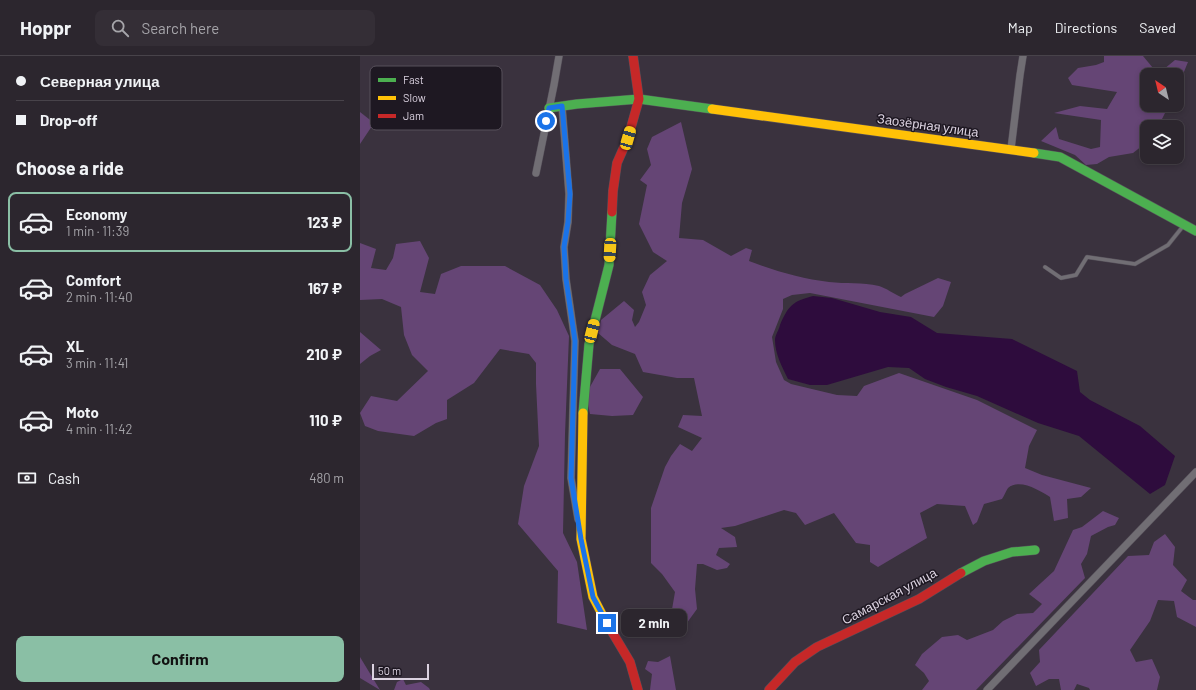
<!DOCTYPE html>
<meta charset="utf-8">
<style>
body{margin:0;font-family:Barlow,sans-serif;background:#342e36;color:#f1f3f6;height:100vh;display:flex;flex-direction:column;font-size:15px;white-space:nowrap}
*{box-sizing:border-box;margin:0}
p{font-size:13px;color:#a6a5aa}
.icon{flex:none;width:22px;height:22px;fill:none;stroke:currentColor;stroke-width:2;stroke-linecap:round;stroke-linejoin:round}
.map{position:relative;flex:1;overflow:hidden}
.side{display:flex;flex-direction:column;background:#2c262e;width:360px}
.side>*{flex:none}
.hud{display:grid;align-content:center;height:88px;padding:0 16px;background:#2c262e}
.needle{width:26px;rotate:325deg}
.fabs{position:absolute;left:780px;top:12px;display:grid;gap:8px}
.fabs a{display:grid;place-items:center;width:44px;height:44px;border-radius:8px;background:#2c262e;box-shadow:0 2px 6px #0003,0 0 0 1px #48434a;font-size:20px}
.scale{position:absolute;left:12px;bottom:10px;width:57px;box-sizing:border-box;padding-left:4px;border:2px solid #dbd2e0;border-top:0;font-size:11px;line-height:14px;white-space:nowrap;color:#dbd2e0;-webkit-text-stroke:3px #1e1822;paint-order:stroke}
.end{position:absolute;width:18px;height:18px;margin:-9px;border:5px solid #1a73e8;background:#fff;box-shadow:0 0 0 2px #fff}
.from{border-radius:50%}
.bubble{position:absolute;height:28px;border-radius:8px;background:#2c262e;box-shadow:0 2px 6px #0003,0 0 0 1px #48434a;font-size:13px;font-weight:700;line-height:28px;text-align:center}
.car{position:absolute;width:12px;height:24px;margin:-12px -6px;border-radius:5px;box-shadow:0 0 3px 1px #0007;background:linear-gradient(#f5c518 24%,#345 0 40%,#f5c518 0 76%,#345 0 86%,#f5c518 0)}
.hud b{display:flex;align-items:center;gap:14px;height:38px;font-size:15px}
.hud b+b{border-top:1px solid #48434a}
.hud i{width:10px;height:10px;background:#f1f3f6}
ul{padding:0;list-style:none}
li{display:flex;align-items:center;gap:12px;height:60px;margin:0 8px 6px;padding:0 8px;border:2px solid transparent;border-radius:8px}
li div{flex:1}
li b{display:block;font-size:15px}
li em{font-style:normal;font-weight:700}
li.current{border-color:#8abfa5}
li>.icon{width:36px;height:36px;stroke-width:1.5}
h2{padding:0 16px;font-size:18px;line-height:48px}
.pay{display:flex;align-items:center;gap:10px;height:44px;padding:0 16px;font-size:15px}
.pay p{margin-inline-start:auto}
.primary-button{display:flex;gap:8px;margin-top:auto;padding:8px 16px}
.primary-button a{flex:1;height:46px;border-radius:8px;background:#8abfa5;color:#111;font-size:16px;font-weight:700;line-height:46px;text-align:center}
header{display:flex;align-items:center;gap:24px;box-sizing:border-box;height:56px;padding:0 20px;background:#2c262e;border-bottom:1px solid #48434a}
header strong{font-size:19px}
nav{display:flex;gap:22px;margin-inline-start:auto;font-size:14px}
.search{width:280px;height:36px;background:#342e36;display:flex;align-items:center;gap:10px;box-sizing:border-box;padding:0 14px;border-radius:8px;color:#a6a5aa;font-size:15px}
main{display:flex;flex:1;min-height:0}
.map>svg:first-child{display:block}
.green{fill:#654575}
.water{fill:#2e0c3d}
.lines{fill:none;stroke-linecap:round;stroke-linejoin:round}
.lane-casing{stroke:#56505a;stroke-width:4.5}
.street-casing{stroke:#56505a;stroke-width:8}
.fast-casing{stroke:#56505a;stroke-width:10}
.slow-casing{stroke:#56505a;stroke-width:10}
.jam-casing{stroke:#56505a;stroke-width:10}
.lane{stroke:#716e74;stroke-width:3.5}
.street{stroke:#716e74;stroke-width:7}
.fast{stroke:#4caf50;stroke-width:9}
.slow{stroke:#ffc107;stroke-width:9}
.jam{stroke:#c62828;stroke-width:9}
.route{stroke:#1a73e8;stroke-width:5}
.labels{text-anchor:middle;stroke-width:3;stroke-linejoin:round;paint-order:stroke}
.street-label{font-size:13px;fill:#dbd2e0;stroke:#1e1822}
.key{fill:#1e1822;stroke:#57505b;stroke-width:1}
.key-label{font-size:11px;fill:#dbd2e0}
</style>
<header>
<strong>Hoppr</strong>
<div class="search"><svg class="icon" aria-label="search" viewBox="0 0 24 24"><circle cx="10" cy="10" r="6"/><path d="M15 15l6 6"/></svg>Search here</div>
<nav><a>Map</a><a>Directions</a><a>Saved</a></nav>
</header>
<main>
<section class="side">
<div class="hud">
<b><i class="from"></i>Северная улица</b>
<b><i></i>Drop-off</b>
</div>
<h2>Choose a ride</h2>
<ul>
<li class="current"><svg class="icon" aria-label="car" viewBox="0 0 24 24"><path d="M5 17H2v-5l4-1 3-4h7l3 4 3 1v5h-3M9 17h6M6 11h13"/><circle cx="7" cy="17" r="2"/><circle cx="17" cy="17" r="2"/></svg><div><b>Economy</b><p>1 min · 11:39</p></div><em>123 ₽</em></li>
<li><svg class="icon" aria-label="car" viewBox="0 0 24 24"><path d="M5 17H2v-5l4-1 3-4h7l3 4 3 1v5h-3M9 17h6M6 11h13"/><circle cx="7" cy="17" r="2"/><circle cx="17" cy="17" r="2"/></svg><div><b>Comfort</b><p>2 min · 11:40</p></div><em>167 ₽</em></li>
<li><svg class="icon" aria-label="car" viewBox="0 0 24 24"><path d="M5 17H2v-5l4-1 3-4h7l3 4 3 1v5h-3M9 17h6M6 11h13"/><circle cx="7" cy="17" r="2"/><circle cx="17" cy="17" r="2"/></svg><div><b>XL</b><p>3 min · 11:41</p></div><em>210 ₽</em></li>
<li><svg class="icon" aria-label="car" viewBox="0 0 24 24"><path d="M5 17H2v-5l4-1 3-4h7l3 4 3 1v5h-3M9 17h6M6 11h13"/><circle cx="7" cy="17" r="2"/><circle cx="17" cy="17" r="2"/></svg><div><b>Moto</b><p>4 min · 11:42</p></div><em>110 ₽</em></li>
</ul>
<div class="pay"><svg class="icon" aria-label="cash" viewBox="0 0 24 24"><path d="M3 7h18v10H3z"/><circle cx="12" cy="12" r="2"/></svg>Cash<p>480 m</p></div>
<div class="primary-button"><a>Confirm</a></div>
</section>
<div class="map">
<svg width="836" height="634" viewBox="0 0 836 634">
<rect width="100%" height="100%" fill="#3a323e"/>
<path class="green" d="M744 0H783L798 18 815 4 828 6 817 33V19H787V49H809L798 71H787V86L773 97 749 101 737 108 726 109 715 99 681 85 696 71 699 83 731 93 740 91 741 64 694 57 720 50 747 53 757 36 712 29 708 22 718 12 736 9 744 6Z
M0 56 14 67 0 88Z
M321 66 332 113 322 147 319 182 343 184 371 200 386 192 392 194 389 205C415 215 442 223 469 226 486 228 502 226 519 230 526 232 534 238 541 241L545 238 578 222 591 226 583 250 574 261 450 237 432 239 423 243V253L412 281 416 306 424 324 431 328 477 339 497 340 504 330 539 317 617 344 677 374 669 390 665 412 682 419 731 432 721 441 707 443 708 462 694 465 690 441C680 435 660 422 648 432 646 435 644 440 642 443L624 448 617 466 613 469 605 450 577 448 560 457 567 482 518 511 510 506V489L496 487 474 457 445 469 436 457 424 454 375 470 361 472 375 481 377 491 359 492 356 499 370 508 367 512 357 514 343 508H337L335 533 337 553 321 575 310 565 315 536 302 518 291 507V452L305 411 311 400 320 388 332 395 342 382 318 371 323 359 342 360 334 322H317L283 316 275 298 252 289 238 277 241 264 264 245 274 254 272 264 275 271 279 266 286 249 282 236 290 219 307 205 293 196 279 168 287 129 280 124 291 109 287 93 292 81Z
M60 185 69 202 60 236 75 238 81 218 101 210H145L180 229 197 254 209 280 205 378 203 477 217 506 227 574 197 567 198 515 158 468 164 430 179 390 176 328V307L169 298 140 293 114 327 87 344V363L76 367 54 380 18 375 5 370 0 357 11 340 37 345 68 315 52 299 44 279 41 251 22 243 0 244V187L16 193 11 212 26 214 33 202 36 188Z
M0 276 21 294 10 300 0 308Z
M240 313H260L283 341 273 359 252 360 230 358 226 338Z
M743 455 759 462 755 469 748 471 731 480 727 498 721 508 725 522 616 634H562L569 625 564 617 555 609 562 598 582 581 598 579 607 584 633 574 643 565 657 558 673 557 682 548 669 538 694 515 713 474 722 471Z
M805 478 815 491 813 509 827 524 821 535 833 544H836V571L817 561 814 545 798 544 790 565 770 594 776 606 792 603 800 621 797 634H730L729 632 717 628 714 634H701L699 623H689L676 630 670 617 680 606 679 594 768 500 789 499 794 486Z
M310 600 316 634H290L292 618 285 613 288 605 298 606Z
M0 601 20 634 0 622Z
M43 623 46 629 61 626 69 632 70 634H34L37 626Z"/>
<path class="water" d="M453 240 472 242 520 256 551 261 577 277 652 283 717 315 720 336 730 344 780 370 815 400 805 429 790 438 719 380 678 367 617 340 586 331 565 323 549 312 528 311 467 329H450L428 323C422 311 415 298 415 284 415 279 419 274 420 269 428 250 433 245 453 240Z"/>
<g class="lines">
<g class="lane-casing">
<path id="lane" d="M685 211 701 222 716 219 727 201 775 208 808 189 824 169"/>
</g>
<g class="street-casing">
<path id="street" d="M202 50 209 138 208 166 204 191 206 223 215 285 211 422 218 463
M651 93 660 19 663 0
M176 117 194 29 199 0
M627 634 836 416"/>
</g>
<g class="fast-casing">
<path id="fast" d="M189 52 217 48 279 43 352 53
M674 97 700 101 836 175
M223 357 229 288 249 209 252 156
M601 517 624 505 652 496 675 494"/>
</g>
<g class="slow-casing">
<path id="slow" d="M352 53 674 97
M223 357 221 483 233 541 245 564"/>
</g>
<g class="jam-casing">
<path id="jam" d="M252 156 253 135 257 107 268 82 279 43 273 0
M245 564 270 606 278 634
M409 634 435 606 457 591 559 543 601 517"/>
</g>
<use href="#lane" class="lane"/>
<use href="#street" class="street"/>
<use href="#fast" class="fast"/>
<use href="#slow" class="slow"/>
<use href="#jam" class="jam"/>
</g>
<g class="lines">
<path class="route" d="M186 65 189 52 202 50 210 138 208 166 204 191 206 223 215 285 211 422 221 483 233 541 247 567"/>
</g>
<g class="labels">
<g class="street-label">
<text transform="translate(568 69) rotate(8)" y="5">Заозёрная улица</text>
<text transform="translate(529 540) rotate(-28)" y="5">Самарская улица</text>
</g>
</g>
<rect x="10" y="10" width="132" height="64" rx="6" class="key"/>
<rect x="18" y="22" width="18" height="4" fill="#4caf50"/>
<rect x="18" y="40" width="18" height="4" fill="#ffc107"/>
<rect x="18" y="58" width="18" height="4" fill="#c62828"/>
<g class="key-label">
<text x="43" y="28">Fast</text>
<text x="43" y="46">Slow</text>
<text x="43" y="64">Jam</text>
</g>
</svg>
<div class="fabs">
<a><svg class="needle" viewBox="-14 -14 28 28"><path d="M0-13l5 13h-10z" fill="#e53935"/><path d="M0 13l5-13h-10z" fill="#a6a5aa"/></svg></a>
<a><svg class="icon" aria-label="layers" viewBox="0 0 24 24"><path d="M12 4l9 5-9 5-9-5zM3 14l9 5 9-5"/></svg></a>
</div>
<div class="scale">50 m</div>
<i class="end from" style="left:186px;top:65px"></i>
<i class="end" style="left:247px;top:567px"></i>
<div class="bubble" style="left:261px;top:553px;width:66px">2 min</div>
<i class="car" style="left:268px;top:82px;rotate:16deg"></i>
<i class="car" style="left:250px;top:194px;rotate:183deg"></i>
<i class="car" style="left:232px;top:275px;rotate:14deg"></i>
</div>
</main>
